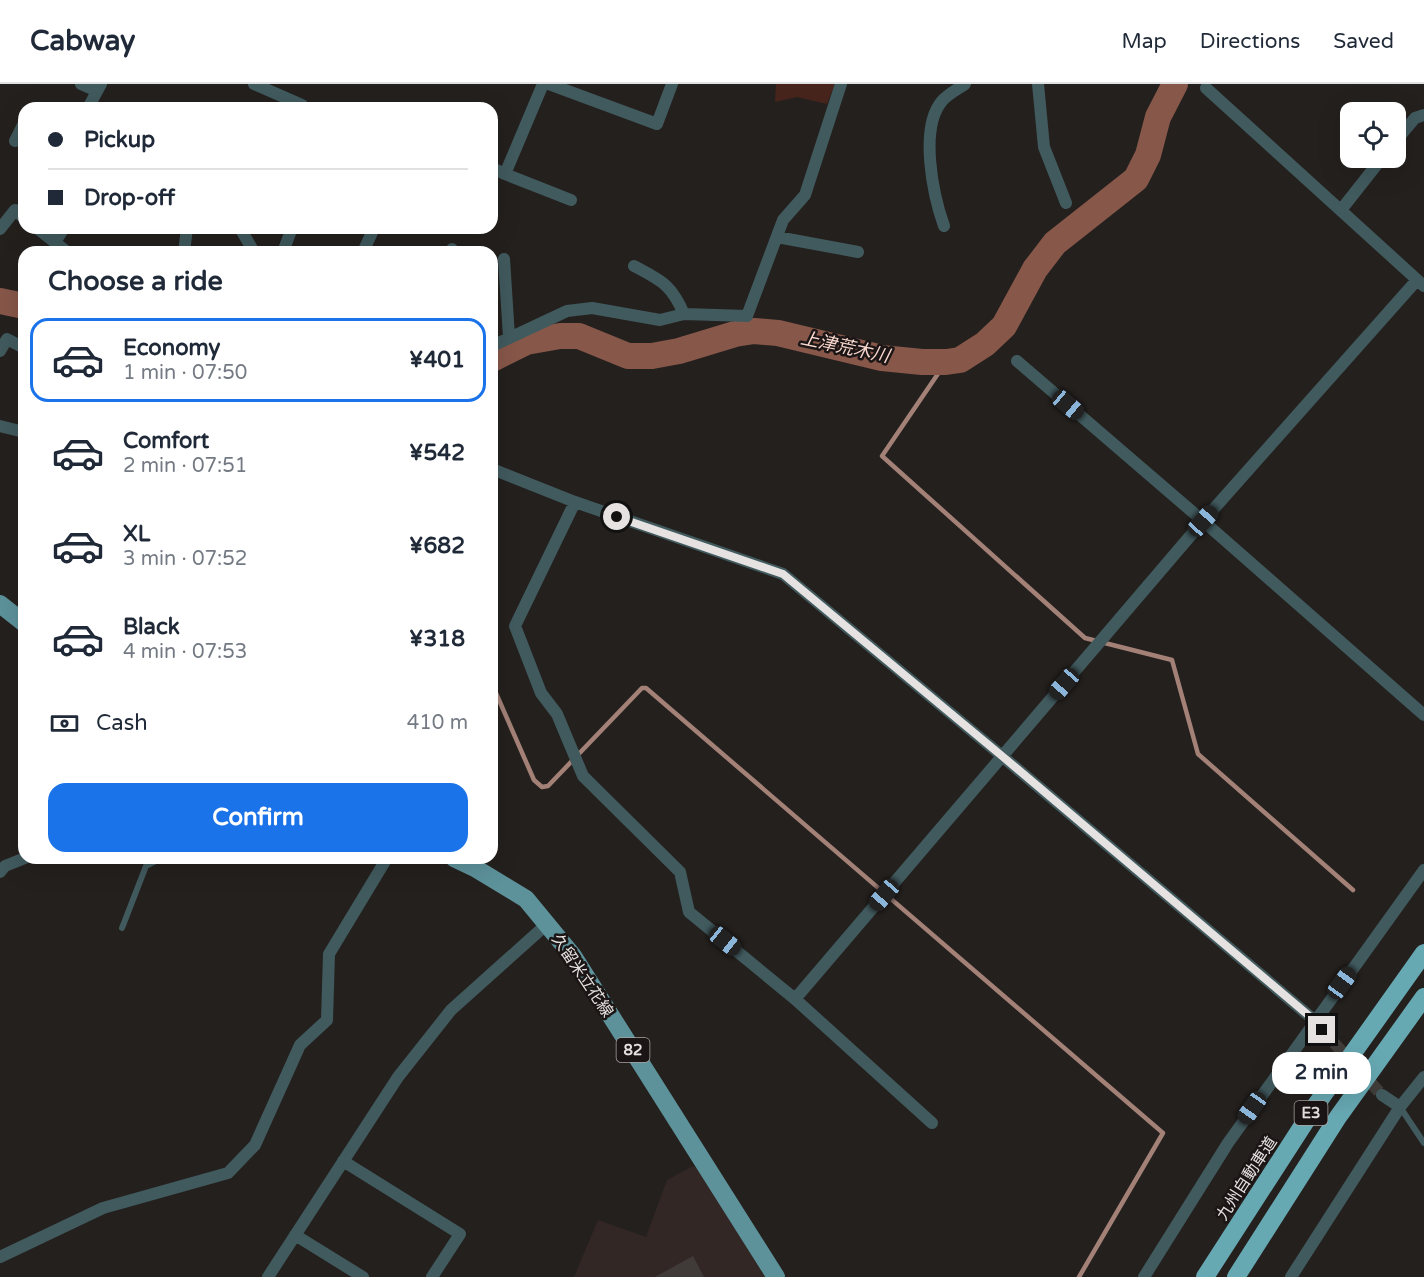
<!DOCTYPE html>
<meta charset="utf-8">
<style>
body{margin:0;font-family:"Varela Round","Noto Sans JP",sans-serif;background:#f6f6f7;color:#1f2937;height:100vh;display:flex;flex-direction:column;font-size:22px;white-space:nowrap}
*{box-sizing:border-box;margin:0}
p{font-size:20px;color:#747a83}
.icon{flex:none;width:33px;height:33px;fill:none;stroke:currentColor;stroke-width:2;stroke-linecap:round;stroke-linejoin:round}
.map{position:relative;flex:1;overflow:hidden}
.side{position:absolute;left:18px;top:162px;width:480px;height:618px;display:flex;flex-direction:column;background:#fff;border-radius:18px;box-shadow:0 6px 24px #0002}
.side>*{flex:none}
.banner{position:absolute;left:18px;top:18px;width:480px;height:132px;border-radius:18px;box-shadow:0 6px 24px #0002;display:grid;align-content:center;height:132px;padding:0 30px;background:#fff}
.tools{position:absolute;left:1340px;top:18px;display:grid;gap:12px}
.tools a{display:grid;place-items:center;width:66px;height:66px;border-radius:12px;background:#fff;box-shadow:0 6px 24px #0002;font-size:30px}
.end{position:absolute;width:27px;height:27px;margin:-14px;border:8px solid #e5e2e1;background:#111;box-shadow:0 0 0 3px #111}
.from{border-radius:50%}
.bubble{position:absolute;height:42px;border-radius:18px;background:#fff;box-shadow:0 6px 24px #0002;font-size:20px;font-weight:700;line-height:42px;text-align:center}
.car{position:absolute;width:18px;height:36px;margin:-18px -9px;border-radius:8px;box-shadow:0 0 4px 2px #0007;background:linear-gradient(#222 24%,#8ab4d8 0 40%,#222 0 76%,#8ab4d8 0 86%,#222 0)}
.banner b{display:flex;align-items:center;gap:21px;height:57px;font-size:22px}
.banner b+b{border-top:2px solid #e0e1e3}
.banner i{width:15px;height:15px;background:#1f2937}
ul{padding:0;list-style:none}
li{display:flex;align-items:center;gap:18px;height:84px;margin:0 12px 9px;padding:0 18px;border:3px solid transparent;border-radius:18px}
li div{flex:1}
li b{display:block;font-size:22px}
li em{font-style:normal;font-weight:700}
li.current{border-color:#1a73e8}
li>.icon{width:54px;height:54px;stroke-width:1.5}
h2{padding:0 30px;font-size:27px;line-height:72px}
.pay{display:flex;align-items:center;gap:15px;height:66px;padding:0 30px;font-size:22px}
.pay p{margin-inline-start:auto}
.action{display:flex;gap:12px;margin-top:auto;padding:12px 30px}
.action a{flex:1;height:69px;border-radius:18px;background:#1a73e8;color:#fff;font-size:24px;font-weight:700;line-height:69px;text-align:center}
header{display:flex;align-items:center;gap:36px;box-sizing:border-box;height:84px;padding:0 30px;background:#fff;border-bottom:2px solid #e0e1e3}
header strong{font-size:28px}
nav{display:flex;gap:33px;margin-inline-start:auto;font-size:21px}
.map>svg:first-child{display:block}
.built{fill:#322724}
.green{fill:#47241b}
.lines{fill:none;stroke-linecap:round;stroke-linejoin:round}
.stream{stroke:#a38177;stroke-width:4.5}
.river{stroke:#875749;stroke-width:26}
.building{fill:#403b39}
.street-tunnel{stroke:#413d3b;stroke-width:12;stroke-dasharray:12 6;stroke-linecap:butt}
.lane{stroke:#415a5e;stroke-width:6}
.street{stroke:#415a5e;stroke-width:12}
.primary{stroke:#5d929b;stroke-width:18}
.highway{stroke:#67a9b3;stroke-width:18}
.route{stroke:#e5e2e1;stroke-width:8}
.labels{text-anchor:middle;stroke-width:5;stroke-linejoin:round;paint-order:stroke}
.shield{fill:#1b1615;stroke:#a8a5a4;stroke-width:1.5}
.shield-label{font-size:15px;font-weight:bold;fill:#e5e2e1}
.street-label{font-size:16px;fill:#e5e2e1;stroke:#1b1615}
.water-label{font-size:18px;font-style:italic;fill:#f9d8cf;stroke:#1b1615}
</style>
<header>
<strong>Cabway</strong>
<nav><a>Map</a><a>Directions</a><a>Saved</a></nav>
</header>
<div class="map">
<svg width="1424" height="1193" viewBox="0 0 1424 1193">
<rect width="100%" height="100%" fill="#24201e"/>
<path class="built" d="M693 1082 701 1085 767 1193H574L598 1136 646 1153 667 1096Z"/>
<path class="green" d="M776 0H835L827 20 797 13 775 18Z"/>
<g class="lines">
<path class="stream" d="M946 278 882 372 1085 554 1172 576 1198 670 1353 806
M492 600 534 696 542 703 548 702 642 604H646L1163 1049 1079 1193"/>
<path class="river" d="M0 217 24 222
M492 275 526 258 560 252H579L628 272H652L679 267 735 250 754 247 778 249 882 274 922 278H946L960 276 985 260 1004 242 1035 185 1055 159 1136 95 1148 71 1158 33 1175 0"/>
</g>
<path class="building" d="M693 1172 704 1193H655Z"/>
<g class="lines">
<path class="street-tunnel" d="M1322 946 1382 1011"/>
<path class="lane" d="M122 844 146 782 161 774
M1400 1023 1424 1059"/>
<path class="street" d="M81 0 97 7
M254 0 302 21
M549 0 657 40 672 0
M1038 0 1044 63 1066 119
M1206 4 1424 202
M88 24 101 0
M15 57 24 39
M1395 58 1415 34 1424 31
M492 84 505 90 543 0
M505 90 571 116
M1341 126 1382 74
M944 142C933 111 919 44 942 17 948 10 958 5 965 0
M37 144 67 168
M240 144 254 168
M0 145 15 126 24 134
M777 153 858 168
M55 158 64 144
M452 165V168
M184 168 187 144
M283 168 292 144
M363 168 374 144
M504 175 509 253
M634 182C662 197 671 200 684 230L747 232 783 136 805 111 841 0
M492 262 567 227 592 224 660 236 684 230
M0 267 7 255 24 264
M1017 277 1203 437 1424 631
M0 342 24 348
M492 385 575 418 783 490 1002 672 1314 936 1322 946
M575 418 515 542 541 609 557 630 583 692 680 788 689 828 795 915 932 1039
M0 788 5 782 25 774
M795 915 1203 437 1417 196
M1382 1011 1400 1023
M343 1077 460 1150 432 1193
M295 1151 363 1193
M0 1173 103 1124 228 1089 255 1061 300 961 327 936 329 870 387 774
M268 1193 398 993 451 926 547 840
M1144 1193 1228 1059 1424 786
M1291 1193 1400 1023 1424 993"/>
<path class="primary" d="M0 520 24 539
M454 774 475 784 526 815 573 872 776 1193"/>
<path class="highway" d="M1205 1193 1316 1021 1424 869
M1236 1193 1338 1033 1424 913"/>
</g>
<g class="lines">
<path class="route" d="M617 433 783 490 1002 672 1314 936 1322 946"/>
</g>
<g class="labels">
<g class="shield">
<rect x="616.5" y="954" width="33" height="24" rx="4.5"/>
<rect x="1294.5" y="1017" width="33" height="24" rx="4.5"/>
</g>
<g class="shield-label">
<text x="633" y="971">82</text>
<text x="1311" y="1034">E3</text>
</g>
<g class="street-label">
<text transform="translate(583 891) rotate(56)" y="6">久留米立花線</text>
<text transform="translate(1246 1094) rotate(-57)" y="6">九州自動車道</text>
</g>
<g class="water-label">
<text transform="translate(845 263) rotate(12)" y="6">上津荒木川</text>
</g>
</g>
</svg>
<div class="tools">
<a><svg class="icon" aria-label="locate" viewBox="0 0 24 24"><circle cx="12" cy="12" r="6"/><path d="M12 2v4M12 18v4M2 12h4M18 12h4"/></svg></a>
</div>
<i class="end from" style="left:617px;top:433px"></i>
<i class="end" style="left:1322px;top:946px"></i>
<div class="bubble" style="left:1272px;top:968px;width:99px">2 min</div>
<i class="car" style="left:1068px;top:321px;rotate:130deg"></i>
<i class="car" style="left:1203px;top:437px;rotate:42deg"></i>
<i class="car" style="left:1064px;top:600px;rotate:221deg"></i>
<i class="car" style="left:884px;top:811px;rotate:221deg"></i>
<i class="car" style="left:725px;top:857px;rotate:129deg"></i>
<i class="car" style="left:1342px;top:899px;rotate:36deg"></i>
<i class="car" style="left:1252px;top:1024px;rotate:215deg"></i>
<div class="banner">
<b><i class="from"></i>Pickup</b>
<b><i></i>Drop-off</b>
</div>
<section class="side">
<h2>Choose a ride</h2>
<ul>
<li class="current"><svg class="icon" aria-label="car" viewBox="0 0 24 24"><path d="M5 17H2v-5l4-1 3-4h7l3 4 3 1v5h-3M9 17h6M6 11h13"/><circle cx="7" cy="17" r="2"/><circle cx="17" cy="17" r="2"/></svg><div><b>Economy</b><p>1 min · 07:50</p></div><em>¥401</em></li>
<li><svg class="icon" aria-label="car" viewBox="0 0 24 24"><path d="M5 17H2v-5l4-1 3-4h7l3 4 3 1v5h-3M9 17h6M6 11h13"/><circle cx="7" cy="17" r="2"/><circle cx="17" cy="17" r="2"/></svg><div><b>Comfort</b><p>2 min · 07:51</p></div><em>¥542</em></li>
<li><svg class="icon" aria-label="car" viewBox="0 0 24 24"><path d="M5 17H2v-5l4-1 3-4h7l3 4 3 1v5h-3M9 17h6M6 11h13"/><circle cx="7" cy="17" r="2"/><circle cx="17" cy="17" r="2"/></svg><div><b>XL</b><p>3 min · 07:52</p></div><em>¥682</em></li>
<li><svg class="icon" aria-label="car" viewBox="0 0 24 24"><path d="M5 17H2v-5l4-1 3-4h7l3 4 3 1v5h-3M9 17h6M6 11h13"/><circle cx="7" cy="17" r="2"/><circle cx="17" cy="17" r="2"/></svg><div><b>Black</b><p>4 min · 07:53</p></div><em>¥318</em></li>
</ul>
<div class="pay"><svg class="icon" aria-label="cash" viewBox="0 0 24 24"><path d="M3 7h18v10H3z"/><circle cx="12" cy="12" r="2"/></svg>Cash<p>410 m</p></div>
<div class="action"><a>Confirm</a></div>
</section>
</div>
